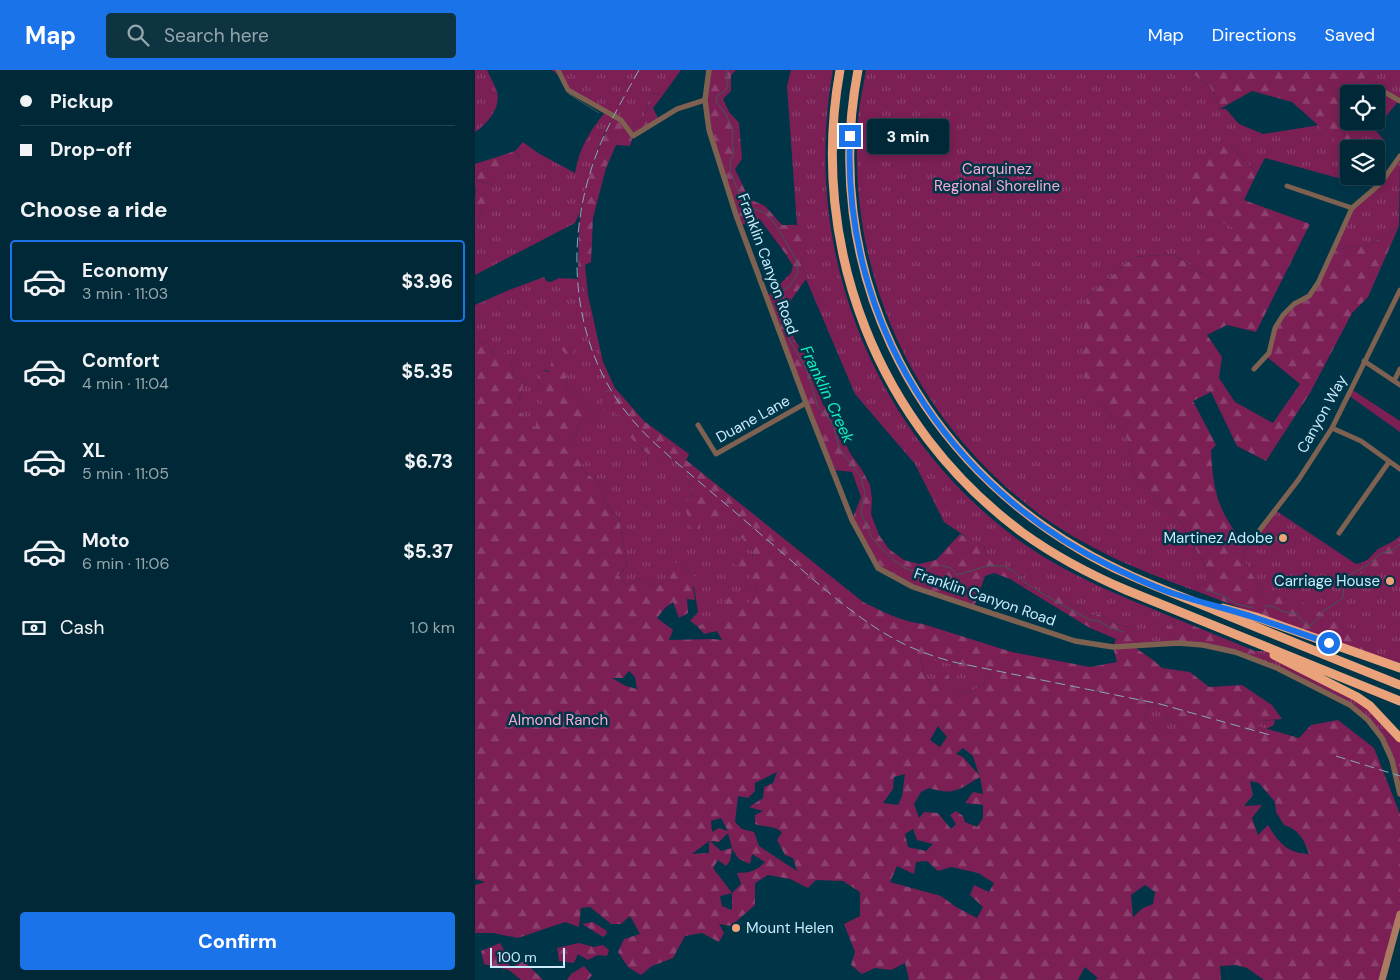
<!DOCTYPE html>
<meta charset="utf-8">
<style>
body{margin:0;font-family:"DM Sans",sans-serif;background:#0e3442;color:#f1f3f6;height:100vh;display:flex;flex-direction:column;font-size:19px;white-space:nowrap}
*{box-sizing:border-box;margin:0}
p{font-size:16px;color:#95a6ad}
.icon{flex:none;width:28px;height:28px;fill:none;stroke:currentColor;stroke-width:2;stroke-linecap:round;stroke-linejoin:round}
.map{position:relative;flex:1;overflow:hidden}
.drawer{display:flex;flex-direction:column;background:#002836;width:475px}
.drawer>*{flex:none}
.guide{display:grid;align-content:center;height:110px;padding:0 20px;background:#002836}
.tools{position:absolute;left:865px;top:15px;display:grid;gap:10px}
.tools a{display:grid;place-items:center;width:45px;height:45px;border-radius:5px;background:#002836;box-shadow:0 2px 8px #0003,0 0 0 1px #224451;font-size:25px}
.scale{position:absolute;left:15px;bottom:12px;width:75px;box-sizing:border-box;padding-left:5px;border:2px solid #caebfb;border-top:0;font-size:14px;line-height:18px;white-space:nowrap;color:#caebfb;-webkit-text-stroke:4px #003548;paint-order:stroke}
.end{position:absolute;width:22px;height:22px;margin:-11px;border:6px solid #1a73e8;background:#fff;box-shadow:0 0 0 2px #fff}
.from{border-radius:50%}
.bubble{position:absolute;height:35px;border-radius:5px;background:#002836;box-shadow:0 2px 8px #0003,0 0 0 1px #224451;font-size:16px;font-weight:800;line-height:35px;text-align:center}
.guide b{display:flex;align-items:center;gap:18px;height:48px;font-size:19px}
.guide b+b{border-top:1px solid #224451}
.guide i{width:12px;height:12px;background:#f1f3f6}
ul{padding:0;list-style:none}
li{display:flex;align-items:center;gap:15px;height:82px;margin:0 10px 8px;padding:0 10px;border:2px solid transparent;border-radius:5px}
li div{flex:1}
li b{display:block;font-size:19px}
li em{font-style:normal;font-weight:800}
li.current{border-color:#1a73e8}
li>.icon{width:45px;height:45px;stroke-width:1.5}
h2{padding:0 20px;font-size:22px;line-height:60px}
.pay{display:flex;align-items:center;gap:12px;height:55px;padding:0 20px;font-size:19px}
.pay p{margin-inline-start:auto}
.primary-button{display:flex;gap:10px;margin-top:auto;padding:10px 20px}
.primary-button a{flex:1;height:58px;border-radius:5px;background:#1a73e8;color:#fff;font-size:20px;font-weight:800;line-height:58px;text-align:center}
header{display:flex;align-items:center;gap:30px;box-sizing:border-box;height:70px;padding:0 25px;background:#1a73e8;color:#fff}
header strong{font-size:24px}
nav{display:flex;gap:28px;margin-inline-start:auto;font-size:18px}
.search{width:350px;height:45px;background:#0e3442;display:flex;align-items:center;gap:12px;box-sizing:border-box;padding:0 18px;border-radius:5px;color:#95a6ad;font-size:19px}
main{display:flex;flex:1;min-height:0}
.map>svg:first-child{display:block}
.grass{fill:url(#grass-tufts)}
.forest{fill:url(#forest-firs);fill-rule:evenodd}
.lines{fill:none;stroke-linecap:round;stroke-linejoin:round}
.stream{stroke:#415758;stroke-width:1}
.minor{stroke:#7e6151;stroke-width:5}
.tertiary{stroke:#7e6151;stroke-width:5.5}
.secondary{stroke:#aa7b62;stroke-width:7}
.motorway{stroke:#eaa27a;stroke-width:9}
.rail{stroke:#83abbc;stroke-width:1;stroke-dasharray:10 5;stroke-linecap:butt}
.route{stroke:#1a73e8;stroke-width:6}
.poi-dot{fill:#f0a378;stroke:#003548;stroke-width:2}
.labels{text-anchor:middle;stroke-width:5;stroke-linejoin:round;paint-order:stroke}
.park-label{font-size:15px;fill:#f7abcf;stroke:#003548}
.street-label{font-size:15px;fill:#caebfb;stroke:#003548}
.poi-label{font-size:15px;fill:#caebfb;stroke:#003548;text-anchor:end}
.water-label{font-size:16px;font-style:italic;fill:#12f0bc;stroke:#003548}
</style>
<header>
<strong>Map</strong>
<div class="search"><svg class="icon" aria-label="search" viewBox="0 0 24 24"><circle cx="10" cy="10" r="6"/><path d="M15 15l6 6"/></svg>Search here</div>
<nav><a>Map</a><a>Directions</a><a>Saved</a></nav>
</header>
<main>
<section class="drawer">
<div class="guide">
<b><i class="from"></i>Pickup</b>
<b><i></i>Drop-off</b>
</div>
<h2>Choose a ride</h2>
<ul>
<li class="current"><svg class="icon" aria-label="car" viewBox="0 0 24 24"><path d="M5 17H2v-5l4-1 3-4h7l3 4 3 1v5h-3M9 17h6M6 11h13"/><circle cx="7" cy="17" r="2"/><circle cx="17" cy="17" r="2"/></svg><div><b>Economy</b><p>3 min · 11:03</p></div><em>$3.96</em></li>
<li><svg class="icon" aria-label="car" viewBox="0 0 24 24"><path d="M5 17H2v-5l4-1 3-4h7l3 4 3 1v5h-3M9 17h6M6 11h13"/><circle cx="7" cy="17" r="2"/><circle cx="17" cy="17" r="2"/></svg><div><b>Comfort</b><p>4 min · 11:04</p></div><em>$5.35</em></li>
<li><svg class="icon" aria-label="car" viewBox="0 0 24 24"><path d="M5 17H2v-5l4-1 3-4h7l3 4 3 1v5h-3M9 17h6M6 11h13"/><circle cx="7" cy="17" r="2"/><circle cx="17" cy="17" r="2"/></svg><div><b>XL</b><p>5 min · 11:05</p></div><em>$6.73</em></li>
<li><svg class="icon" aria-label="car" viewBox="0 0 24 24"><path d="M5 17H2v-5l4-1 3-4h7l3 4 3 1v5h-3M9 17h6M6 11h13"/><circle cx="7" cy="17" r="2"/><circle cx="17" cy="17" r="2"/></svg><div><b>Moto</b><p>6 min · 11:06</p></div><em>$5.37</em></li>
</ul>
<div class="pay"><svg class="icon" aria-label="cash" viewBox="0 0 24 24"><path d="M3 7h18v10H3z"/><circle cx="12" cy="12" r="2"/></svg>Cash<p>1.0 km</p></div>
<div class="primary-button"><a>Confirm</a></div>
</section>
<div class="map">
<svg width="925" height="910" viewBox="0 0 925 910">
<defs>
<pattern id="grass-tufts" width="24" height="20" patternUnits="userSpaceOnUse" patternTransform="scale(1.25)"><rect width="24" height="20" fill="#7b1f54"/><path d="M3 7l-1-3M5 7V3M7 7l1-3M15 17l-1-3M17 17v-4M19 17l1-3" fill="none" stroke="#8c406e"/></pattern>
<pattern id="forest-firs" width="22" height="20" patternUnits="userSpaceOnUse" patternTransform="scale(1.25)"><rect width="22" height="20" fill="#7b1f54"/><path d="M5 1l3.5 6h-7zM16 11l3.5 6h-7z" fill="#8c406e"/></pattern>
</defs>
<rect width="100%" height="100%" fill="#003548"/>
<path class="grass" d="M0 0H12C15 7 20 15 22 22 26 38 12 54 0 62Z
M77 0H206L188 25 176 23 169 48 158 55 136 50C128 66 121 83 116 101 111 118 109 137 100 153L0 205V149L9 144 5 137 13 121 0 131 1 111 19 115 30 104 26 96 45 88 40 81 48 72 63 83 100 103C104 78 115 61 131 41L93 20 88 9Z
M316 0H358C326 175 395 357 537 465 585 502 641 524 697 547L700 554 692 557 703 573 658 576 657 558 634 552 624 544 615 546 608 537 598 536 585 526 573 525 552 514 546 516 535 509 550 505 517 492 511 485 509 476 494 469 469 452 440 394 380 324 331 209 325 188 326 158 322 155 312 16Z
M391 0H721L718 4 735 16 745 39H751L764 54 788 64 845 55 874 83V106H878L874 111 790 88 782 103 754 75 762 160 738 210 698 184 659 187 612 227 628 336 653 370 659 405 707 453 737 509 722 517 721 521C668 502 617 481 571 449 443 357 372 210 383 52 384 35 388 17 391 0Z
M897 0H925V29L900 60 910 71 901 81V79H883L892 51H901V24H879L875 16 896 5Z
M922 90 925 92 924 156 895 175 857 180 877 138 906 113Z
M69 207 71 211 76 212 84 208 103 209 113 225 128 292 140 318 128 322 127 341 140 335 154 346 162 375 172 383 173 396 191 383 213 402 217 430 208 433 225 443 268 448 260 460 277 481 278 491 272 502 280 513 282 523 273 521 275 533C266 540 257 548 246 551 238 553 230 552 222 556L215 551 223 542 217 505 206 493 195 508 182 517 163 509 152 515 143 505 152 496 144 448 131 434 124 413 105 398 97 375 107 348 122 349 106 330 91 318 92 304 68 300 62 310 66 315 69 334 62 344 61 358C40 344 41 334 50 312L40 307 36 294 43 289 19 283 13 274 0 269V235L34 220Z
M876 319 925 351V362L873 325Z
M800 440 881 494C897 491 893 486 904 479 911 474 918 473 925 466V593L897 585 788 525C783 510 770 499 768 483Z
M780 581H791L882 627 920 663 907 668 875 635 802 598Z
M446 586 512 603 509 614 494 623 475 619 474 605 457 614 448 603Z
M672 634 686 637V644L702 655 712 667 683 660 670 648Z
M800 650 799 655 791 659 781 656 785 651Z"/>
<path class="forest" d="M234 0H261L256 5V21L248 29 254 42 264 53 267 89 260 99 274 129 290 136 307 155C312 155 319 154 324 156 332 162 331 181 325 188L331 209 314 233 319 269 332 287 348 335 357 344 375 383 387 400 395 415 397 429 396 444 404 465 414 479 429 490 444 494 461 490 485 464 509 476 511 485 517 492 528 486 533 488 529 496 538 501 550 496V505L535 509 519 503 510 506 499 537 438 517 403 498 377 450 386 427 377 402 358 400 291 228 316 203 318 196 310 183 286 151 265 155 245 97 230 30Z
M721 0H897L896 5 875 16 879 24H874V51H892L883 79H874V83L817 32 777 21 745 39 735 16 718 4Z
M176 23 188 25 178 38 184 50 158 66 155 76 141 75 131 98 118 148 116 192 110 195 113 225 103 209 104 156 108 131 116 98 136 50 139 48 158 55 169 48Z
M754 75 782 103 769 130 835 154 781 262 752 255 732 265 747 287 744 308 760 332 798 353 825 314 792 287 800 258 808 245 834 226 857 180 895 175 924 156 893 227 877 243 835 323 791 391 762 376 736 322 718 331 741 375 736 380C738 419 742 441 768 471L777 470 768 483C770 498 783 510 788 525L802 519 883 562 897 585 781 544 721 521 722 517 737 509 707 453 659 405 653 370 628 336 605 299 612 227 659 187 698 184 738 210 720 173 761 159 717 138V89Z
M40 81 45 89 27 96 30 104 31 113 19 115 2 111V117L0 119V94Z
M13 120 18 125 16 135 5 137 9 144 0 149V131Z
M0 269 13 274 19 283 26 281 43 289 36 294 40 307 50 312C41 333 40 344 61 357V344L57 339 68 334 63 326 66 315 62 310 67 300 74 302 78 285 98 290 83 277 89 270H97L99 290 92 304 91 318 106 330 123 350 107 348 97 375 109 382V393L105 398 124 413 131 434 144 448 152 496 143 505 152 515 163 509 182 517 195 508 192 493H206L217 505 226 510 218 517 220 530 212 529 213 543 204 548 198 532 190 538 182 548 198 560 194 570 238 569 247 570 242 561 229 564 222 556C234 551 246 551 258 545L240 540 255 526 274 533 272 521 282 522C278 505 268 499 253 491L263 484 278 491 277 481 260 460 267 449 233 457 226 444 225 460 217 459 208 432 217 430 213 402 191 383 173 397 172 383 162 375 149 359 154 346 141 345 140 335 126 342 128 322 140 318 169 351 214 384 211 390 388 532C407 541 427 552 448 554L537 582 615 597 642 592 638 577 641 569 615 558 546 516 552 514 573 525 585 518V526L598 536 608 537 615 546 624 544 634 552 657 558 659 567 658 576 678 590 687 598 715 602 734 617 767 615 797 635 807 649 785 651 782 656 824 668 836 655 863 650 899 678 925 744V844L907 910H789L772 898 761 895 745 896 746 910H747H620L623 908 610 897 603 910H434L430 893 416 900 400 898 387 904 376 895 380 882 369 854 385 846V822L368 811 341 810 333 818 315 809 293 805 280 813V835L256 856 244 854 249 863 244 872 227 863 210 866 198 888 177 896 166 905 153 897 143 882 149 869 165 864 155 846 146 854H136L115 837 106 838 104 857 90 852 43 868 18 863H0V815L10 812 0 809ZM446 587 511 603 509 614 494 623 476 619 474 604 457 614 448 603ZM154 601 160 607 162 619 151 616 137 608H148ZM672 634 685 637 686 644 702 655 711 666 683 660 670 648ZM463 656 472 667 465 677 455 670ZM488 678 498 686 504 705 488 687 481 684ZM302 702 298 713 289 717 288 728 274 737 288 741 280 745V754C291 758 297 755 307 762L302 770 310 785 318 788 322 801 284 776 279 762 267 759 260 752 263 726 273 728 280 721V713ZM430 704 427 726 423 735 408 733 418 719 419 707ZM505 707 508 724 498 722 490 733 508 735V748L502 757 490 752 488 746 481 741 475 745 481 754 476 759 463 743 449 742 444 748 439 734 446 722 454 718C479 726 485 719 505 707ZM775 711 784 713 800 732 801 742 809 755C823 759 830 770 834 784 812 783 804 773 793 755L783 765 777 748 787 735 769 736 778 725ZM246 748 253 761 244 758 237 762 236 751ZM438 759 442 770 458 774 451 781 433 777 430 764ZM253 763 257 778 246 781 235 771 244 772ZM234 771V783L217 784ZM257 779 264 789 275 794 277 784 290 792C282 801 274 803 262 803L266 814 257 823 238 798 243 790 251 796 255 791ZM452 791 463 801 476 797 503 803 519 813 514 822 499 815 495 825 508 837 502 848 481 837 466 826 415 812 422 796 439 804 441 792ZM670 815 680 822 678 834 668 838 658 847 656 825ZM257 823V840L247 836 245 826Z
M925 466V480L905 496 897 498 894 503H886L873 514 864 507 871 499 892 492 903 479 918 473Z
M697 547 780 581 802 598 769 585 703 573 691 557 700 554Z
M920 663 925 668V724L907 668Z
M118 852 132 861V863L128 867 107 854Z
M25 873 31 884 35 898 49 891 68 910H46L34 900 9 894 6 881Z
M104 873 119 877 128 875 134 880 132 886 123 885 113 890 103 884 99 893 84 891 82 878Z
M109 896 117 905 113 910H92L96 904Z"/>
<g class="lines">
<path class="stream" d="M252 0 253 12 251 20 241 27 242 33 251 44 258 62 257 71 259 84 255 92 256 103 268 133 273 137 289 142 299 152 321 189 323 202 315 216 308 220 306 226V240L315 271 331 298 343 337 353 348 358 355 365 380 386 407 390 423 386 443 397 468 416 488 430 498 441 502H449L458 496
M94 24 124 43
M465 495 476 498 482 505 512 496H529L538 501 552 514 587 535 615 550 624 551 632 556 648 562
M730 519 748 526 762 534 778 538
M790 536H797L809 542 822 543 826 550 835 556 842 550 847 542 868 528 869 513 871 507 894 494 906 483 918 480 925 474"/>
<path class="minor" d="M83 0 93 20 146 50 158 66 202 39 230 30
M901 17 925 31
M812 116 877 138
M889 291 925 315
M779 299 794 283 800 258 808 245 819 234 834 226 843 213 877 138 906 113 925 86
M919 311 925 299
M223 355 241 384 331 333
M857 358 886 371 925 399
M864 463 914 392
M777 470 824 409 857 358 925 220"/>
<path class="tertiary" d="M234 0 230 30 234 60 261 145 331 333 377 450 403 498 438 517 600 571 638 577 703 573 728 575 760 582 802 598 875 635 893 650 907 668 917 690 925 724"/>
<path class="secondary" d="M907 910 925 844"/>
<path class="motorway" d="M365 0C333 177 403 356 548 463 580 486 614 504 651 520L925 631
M383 0C346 194 435 380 604 479 647 505 696 522 742 541 803 566 864 591 925 615
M748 538 781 547 925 598
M799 585 882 627 895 636 925 668"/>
<path class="rail" d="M164 0C148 29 131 57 120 88 89 173 96 276 155 347 172 368 194 386 215 404 240 425 265 446 290 468 333 504 381 551 431 575 448 583 466 589 483 593L685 634 795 665
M861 686 925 706"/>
</g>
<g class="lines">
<path class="route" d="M375 66C367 250 471 417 637 497 657 506 678 517 700 524 727 533 754 539 781 548 806 556 830 565 854 573"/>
</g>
<g class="poi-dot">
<circle cx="808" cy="468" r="5"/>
<circle cx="915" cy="511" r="5"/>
<circle cx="261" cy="858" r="5"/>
</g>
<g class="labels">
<g class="park-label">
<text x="522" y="104">Carquinez<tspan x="522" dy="17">Regional Shoreline</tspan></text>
<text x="83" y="655">Almond Ranch</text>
</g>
<g class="street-label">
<text transform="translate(293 194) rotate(70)" y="5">Franklin Canyon Road</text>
<text transform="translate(847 344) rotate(-61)" y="5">Canyon Way</text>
<text transform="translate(278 349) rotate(-29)" y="5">Duane Lane</text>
<text transform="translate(510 527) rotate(19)" y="5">Franklin Canyon Road</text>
</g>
<g class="poi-label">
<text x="798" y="473">Martinez Adobe</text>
<text x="905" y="516">Carriage House</text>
<text x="271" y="863" text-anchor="start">Mount Helen</text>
</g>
<g class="water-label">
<text transform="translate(353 324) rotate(65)" y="6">Franklin Creek</text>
</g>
</g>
</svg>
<div class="tools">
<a><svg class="icon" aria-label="locate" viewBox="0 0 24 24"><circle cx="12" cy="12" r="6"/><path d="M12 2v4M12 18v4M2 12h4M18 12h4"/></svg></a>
<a><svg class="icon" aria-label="layers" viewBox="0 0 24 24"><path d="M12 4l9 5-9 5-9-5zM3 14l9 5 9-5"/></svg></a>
</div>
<div class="scale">100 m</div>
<i class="end from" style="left:854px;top:573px"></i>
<i class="end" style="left:375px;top:66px"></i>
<div class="bubble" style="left:392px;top:49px;width:82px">3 min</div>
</div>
</main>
